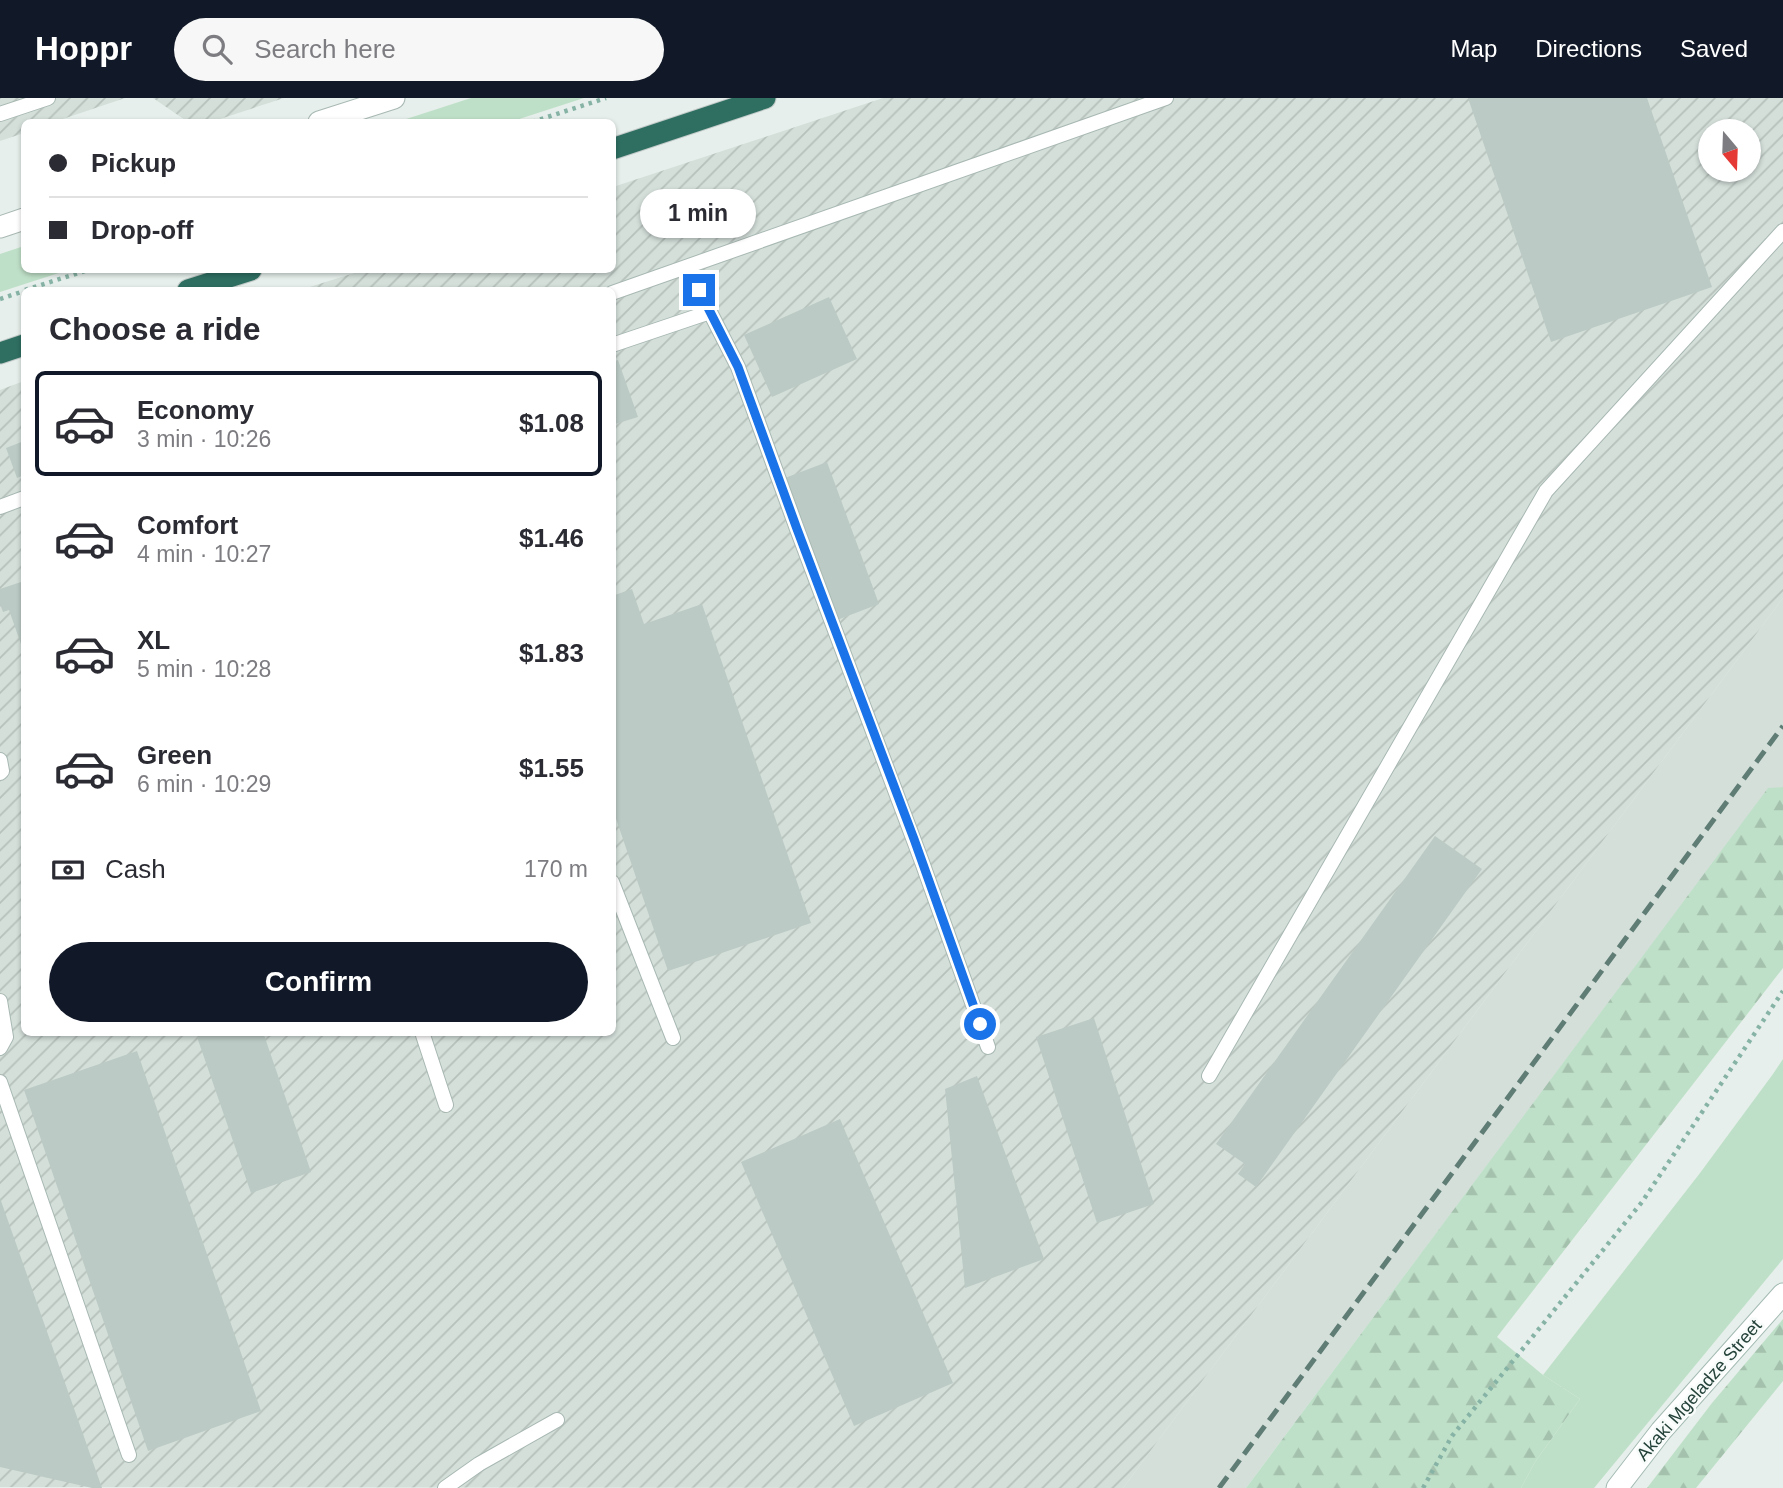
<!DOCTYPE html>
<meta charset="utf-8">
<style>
body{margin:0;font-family:Helvetica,sans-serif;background:#f7f7f7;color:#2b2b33;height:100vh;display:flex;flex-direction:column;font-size:26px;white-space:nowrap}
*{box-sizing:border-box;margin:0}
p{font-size:23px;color:#7c7c81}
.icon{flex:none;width:38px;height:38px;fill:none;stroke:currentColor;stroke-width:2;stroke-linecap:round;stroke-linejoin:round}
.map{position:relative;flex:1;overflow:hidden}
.panel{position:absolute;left:21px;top:189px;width:595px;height:749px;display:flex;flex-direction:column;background:#fff;border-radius:10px;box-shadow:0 2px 5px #0004}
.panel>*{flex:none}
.guide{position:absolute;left:21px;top:21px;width:595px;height:154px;border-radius:10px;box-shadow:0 2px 5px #0004;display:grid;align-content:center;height:154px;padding:0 28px;background:#fff}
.needle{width:46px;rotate:161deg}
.buttons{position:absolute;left:1698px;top:21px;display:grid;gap:14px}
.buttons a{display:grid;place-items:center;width:63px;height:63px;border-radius:50%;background:#fff;box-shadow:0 2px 5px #0004;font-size:35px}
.end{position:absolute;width:32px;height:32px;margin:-16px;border:9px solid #1a73e8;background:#fff;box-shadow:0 0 0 4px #fff}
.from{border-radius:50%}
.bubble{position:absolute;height:49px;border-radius:24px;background:#fff;box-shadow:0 2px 5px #0004;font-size:23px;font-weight:700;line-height:49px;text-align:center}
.guide b{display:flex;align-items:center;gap:24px;height:66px;font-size:26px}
.guide b+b{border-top:2px solid #e1e1e2}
.guide i{width:18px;height:18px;background:#2b2b33}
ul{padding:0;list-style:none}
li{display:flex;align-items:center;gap:21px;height:105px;margin:0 14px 10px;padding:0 14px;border:4px solid transparent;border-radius:10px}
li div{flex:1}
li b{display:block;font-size:26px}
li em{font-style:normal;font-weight:700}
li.current{border-color:#111827}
li>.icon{width:63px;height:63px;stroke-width:1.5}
h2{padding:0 28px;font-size:32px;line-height:84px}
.pay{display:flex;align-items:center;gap:18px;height:77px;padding:0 28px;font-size:26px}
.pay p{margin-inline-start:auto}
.cta{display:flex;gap:14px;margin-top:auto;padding:14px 28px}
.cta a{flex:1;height:80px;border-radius:42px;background:#111827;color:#fff;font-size:28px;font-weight:700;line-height:80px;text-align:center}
header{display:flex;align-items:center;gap:42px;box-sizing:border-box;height:98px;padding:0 35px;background:#111827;color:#fff}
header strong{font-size:33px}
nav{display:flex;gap:38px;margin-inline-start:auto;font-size:24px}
.search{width:490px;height:63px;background:#f7f7f7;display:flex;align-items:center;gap:18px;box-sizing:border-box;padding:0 24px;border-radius:38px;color:#7c7c81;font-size:26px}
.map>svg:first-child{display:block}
.built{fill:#d4dfda}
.industrial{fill:url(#industrial-furrows);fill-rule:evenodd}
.grass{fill:#bfe0c8}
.forest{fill:url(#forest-firs)}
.building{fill:#bbcac4}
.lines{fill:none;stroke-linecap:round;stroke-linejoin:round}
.lane-casing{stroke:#a8b8b2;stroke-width:16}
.street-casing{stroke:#a8b8b2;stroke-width:23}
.secondary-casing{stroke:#a4bbb3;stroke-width:23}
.highway-casing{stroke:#c2cac8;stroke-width:23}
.path{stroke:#86b3a5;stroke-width:4.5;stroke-dasharray:3.5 5;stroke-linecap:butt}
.lane{stroke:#fff;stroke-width:14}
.street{stroke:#fff;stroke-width:21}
.secondary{stroke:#fff;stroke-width:21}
.highway{stroke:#2f6f62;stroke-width:21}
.rail{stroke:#5f7d75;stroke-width:5;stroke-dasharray:14 7;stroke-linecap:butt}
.route{stroke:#1a73e8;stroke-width:9}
.labels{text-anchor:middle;stroke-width:5;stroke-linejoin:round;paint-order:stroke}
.street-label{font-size:18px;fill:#24423a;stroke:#f7fbf9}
</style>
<header>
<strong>Hoppr</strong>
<div class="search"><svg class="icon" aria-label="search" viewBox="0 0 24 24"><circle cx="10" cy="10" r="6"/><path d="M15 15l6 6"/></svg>Search here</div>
<nav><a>Map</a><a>Directions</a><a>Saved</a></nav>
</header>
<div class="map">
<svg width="1783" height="1390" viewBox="0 0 1783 1390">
<defs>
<pattern id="industrial-furrows" width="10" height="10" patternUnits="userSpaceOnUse" patternTransform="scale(1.75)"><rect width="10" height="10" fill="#d4dfda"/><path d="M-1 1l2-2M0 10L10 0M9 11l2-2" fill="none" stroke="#b6c1bc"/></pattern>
<pattern id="forest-firs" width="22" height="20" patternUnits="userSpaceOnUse" patternTransform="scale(1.75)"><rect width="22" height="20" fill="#bfe0c8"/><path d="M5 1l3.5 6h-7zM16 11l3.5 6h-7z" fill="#a4c1ad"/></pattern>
</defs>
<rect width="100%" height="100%" fill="#e6efeb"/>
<path class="built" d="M1783 500V689L1768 691 1246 1390H1123Z"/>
<path class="industrial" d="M0 0H125L54 24H24V35L0 43Z
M153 0H284L211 24H188Z
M883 0H1783V500L1123 1390 0 1389V292L24 283V934H612V192H300L364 172H612L613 89ZM1710 33H1748V72H1710Z"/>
<path class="grass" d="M471 0H584L510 24H397Z
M24 148V172H68L0 194V156Z
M1783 961V1161L1594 1390H1521L1535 1364 1580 1301 1543 1277 1700 1075 1773 976Z"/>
<path class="forest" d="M1783 689V870L1497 1239 1543 1277 1580 1301 1535 1364 1521 1390H1246L1768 690Z
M1783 1221V1283L1696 1390H1647L1712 1305Z"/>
<path class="building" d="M1468 0H1647L1712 189 1551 244Z
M829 199 857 261 772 299 744 237Z
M618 262 638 319 612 327V264Z
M24 343V377L17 380 6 350Z
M827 364 879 506 837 522 785 380Z
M24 483V548L22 549 9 512 3 514 0 506V491Z
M632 491 644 526 702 506 811 825 668 873 612 709V498Z
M1435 738 1482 771 1256 1089 1238 1076 1245 1066 1216 1046Z
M1094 920 1154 1106 1097 1125 1036 939Z
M211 934H263L311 1074 251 1095 197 939Z
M137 953 261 1313 148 1353 24 992Z
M977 978 1044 1161 965 1190 945 991Z
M840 1021 953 1285 854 1328 741 1064Z
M0 1100 102 1390H92L0 1369Z"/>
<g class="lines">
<g class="lane-casing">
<path id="lane" d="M0 16 48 0
M687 169 738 269 797 431 922 764 988 949
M612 195 1166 0
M612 247 710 214
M0 409 24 400
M0 662 2 673 0 675
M612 784 673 940
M0 903 6 939 0 950
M422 934 446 1007
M1209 978 1546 393 1783 133
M0 984 129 1357
M445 1390 479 1366 557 1322"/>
</g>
<g class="street-casing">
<path id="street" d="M319 24 394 0
M0 129 24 121"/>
</g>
<g class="secondary-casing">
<path id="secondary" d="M1617 1390 1661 1333 1783 1196"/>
</g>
<g class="highway-casing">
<path id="highway" d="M612 51 765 0
M188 192 251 172
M0 255 24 247"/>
</g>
<path class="path" d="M532 24 606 0
M25 192 88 172
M0 201 24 193
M1423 1390 1452 1338 1642 1104 1783 893"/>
<use href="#lane" class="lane"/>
<use href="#street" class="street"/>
<use href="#secondary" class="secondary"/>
<use href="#highway" class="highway"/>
<path class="rail" d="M1219 1390 1783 628"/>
</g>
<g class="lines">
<path class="route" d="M699 192 738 269 797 431 914 741 980 926"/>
</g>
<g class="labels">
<g class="street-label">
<text transform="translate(1699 1292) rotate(-49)" y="6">Akaki Mgeladze Street</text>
</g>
</g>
</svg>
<div class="buttons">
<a><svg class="needle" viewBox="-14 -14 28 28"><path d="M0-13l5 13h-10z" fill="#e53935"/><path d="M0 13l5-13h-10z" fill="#7c7c81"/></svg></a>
</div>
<i class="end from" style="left:980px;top:926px"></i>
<i class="end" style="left:699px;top:192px"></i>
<div class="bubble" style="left:640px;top:91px;width:116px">1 min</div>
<div class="guide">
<b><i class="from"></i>Pickup</b>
<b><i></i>Drop-off</b>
</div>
<section class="panel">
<h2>Choose a ride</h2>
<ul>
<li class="current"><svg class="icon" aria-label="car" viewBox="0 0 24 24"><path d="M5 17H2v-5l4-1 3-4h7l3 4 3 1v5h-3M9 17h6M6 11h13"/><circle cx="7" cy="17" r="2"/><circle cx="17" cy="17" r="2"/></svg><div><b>Economy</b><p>3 min · 10:26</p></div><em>$1.08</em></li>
<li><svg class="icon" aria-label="car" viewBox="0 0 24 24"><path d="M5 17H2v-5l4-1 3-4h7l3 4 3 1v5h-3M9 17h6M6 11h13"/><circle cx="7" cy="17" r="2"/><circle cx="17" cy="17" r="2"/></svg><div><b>Comfort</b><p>4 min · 10:27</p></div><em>$1.46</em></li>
<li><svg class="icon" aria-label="car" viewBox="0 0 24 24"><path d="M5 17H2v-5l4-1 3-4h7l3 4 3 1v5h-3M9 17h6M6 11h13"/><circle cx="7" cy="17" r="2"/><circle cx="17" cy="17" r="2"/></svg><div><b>XL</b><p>5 min · 10:28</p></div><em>$1.83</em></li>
<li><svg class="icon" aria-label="car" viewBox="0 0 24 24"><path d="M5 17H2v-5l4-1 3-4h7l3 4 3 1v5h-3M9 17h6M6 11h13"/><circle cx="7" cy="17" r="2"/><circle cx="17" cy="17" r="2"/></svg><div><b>Green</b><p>6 min · 10:29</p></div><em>$1.55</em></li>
</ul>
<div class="pay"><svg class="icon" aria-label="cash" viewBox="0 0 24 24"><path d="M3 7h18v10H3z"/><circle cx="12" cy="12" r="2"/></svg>Cash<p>170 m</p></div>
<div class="cta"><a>Confirm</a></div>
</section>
</div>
